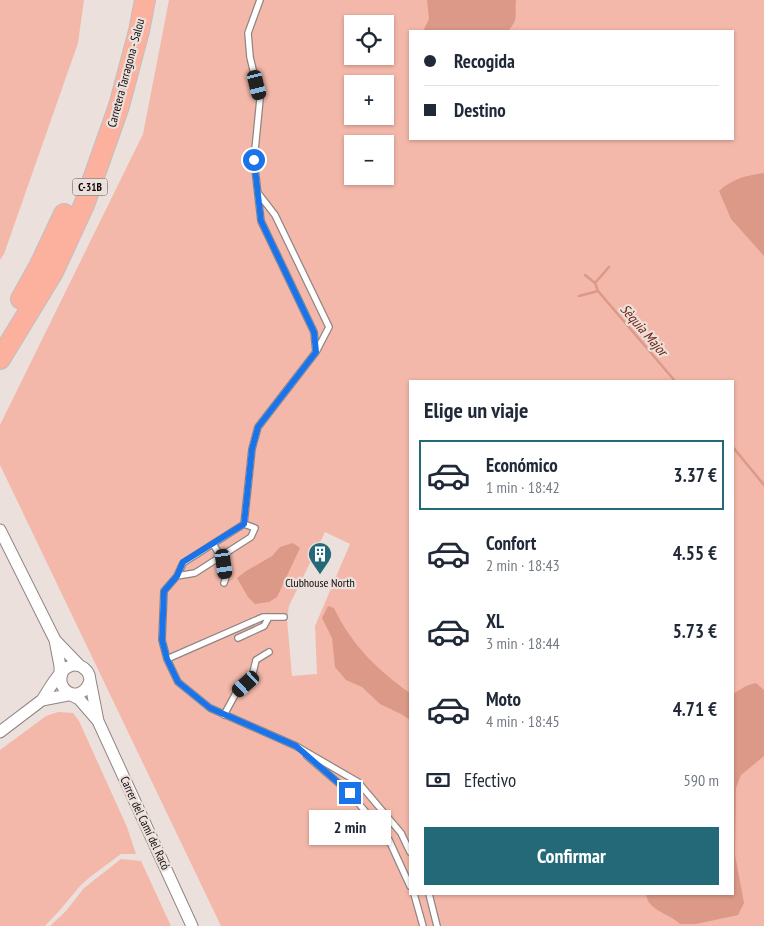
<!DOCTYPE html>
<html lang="es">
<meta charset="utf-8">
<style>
body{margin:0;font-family:"PT Sans Narrow",sans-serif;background:#f2f2f3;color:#1f2937;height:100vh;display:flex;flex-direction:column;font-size:19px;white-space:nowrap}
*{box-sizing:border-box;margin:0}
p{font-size:16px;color:#747a83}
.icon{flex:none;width:28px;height:28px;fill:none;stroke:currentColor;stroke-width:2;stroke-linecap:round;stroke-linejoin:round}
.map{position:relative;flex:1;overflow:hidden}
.panel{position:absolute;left:409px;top:380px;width:325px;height:515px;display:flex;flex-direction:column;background:#fff;border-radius:0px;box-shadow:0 1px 4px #0004}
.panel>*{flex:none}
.banner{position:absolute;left:409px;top:30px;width:325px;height:110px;border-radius:0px;box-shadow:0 1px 4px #0004;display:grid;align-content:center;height:110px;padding:0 15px;background:#fff}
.tools{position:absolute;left:344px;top:15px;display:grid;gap:10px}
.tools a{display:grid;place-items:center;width:50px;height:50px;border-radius:0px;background:#fff;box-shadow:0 1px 4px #0004;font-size:25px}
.end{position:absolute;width:22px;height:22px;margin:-11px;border:6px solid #1a73e8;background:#fff;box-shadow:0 0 0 2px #fff}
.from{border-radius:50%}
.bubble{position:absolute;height:35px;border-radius:0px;background:#fff;box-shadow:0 1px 4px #0004;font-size:16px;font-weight:600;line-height:35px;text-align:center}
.car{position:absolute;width:15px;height:30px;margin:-15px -8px;border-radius:6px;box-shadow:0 0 4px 1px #0007;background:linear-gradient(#222 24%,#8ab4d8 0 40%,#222 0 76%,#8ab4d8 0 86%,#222 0)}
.banner b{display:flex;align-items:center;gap:18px;height:48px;font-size:19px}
.banner b+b{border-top:1px solid #e0e1e3}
.banner i{width:12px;height:12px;background:#1f2937}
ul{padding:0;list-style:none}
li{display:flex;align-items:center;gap:15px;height:70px;margin:0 10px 8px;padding:0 5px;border:2px solid transparent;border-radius:0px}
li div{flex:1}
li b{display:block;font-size:19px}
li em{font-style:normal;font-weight:600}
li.current{border-color:#236978}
li>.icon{width:45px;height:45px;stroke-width:1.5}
h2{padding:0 15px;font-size:22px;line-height:60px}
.pay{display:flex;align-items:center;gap:12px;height:55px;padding:0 15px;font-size:19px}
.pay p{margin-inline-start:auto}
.primary-button{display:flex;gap:10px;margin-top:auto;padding:10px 15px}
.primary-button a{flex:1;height:58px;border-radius:0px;background:#236978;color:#fff;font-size:20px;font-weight:600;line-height:58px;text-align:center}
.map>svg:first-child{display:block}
.green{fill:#f3b8a9;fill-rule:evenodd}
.water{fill:#dc9987}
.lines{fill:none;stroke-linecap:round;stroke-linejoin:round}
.stream{stroke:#dc9987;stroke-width:2.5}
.lane-casing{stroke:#908582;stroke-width:8}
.street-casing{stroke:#908582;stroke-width:13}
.highway-casing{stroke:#c0bfbf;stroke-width:22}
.lane{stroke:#fff;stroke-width:5.5}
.street{stroke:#fff;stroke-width:11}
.highway{stroke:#fbb19e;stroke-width:20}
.route{stroke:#1a73e8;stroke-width:6}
.labels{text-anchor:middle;stroke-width:4.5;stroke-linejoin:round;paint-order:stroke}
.shield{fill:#ece0dc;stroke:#514a48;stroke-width:1}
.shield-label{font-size:11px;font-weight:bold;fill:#0e0a09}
.street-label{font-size:12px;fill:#0e0a09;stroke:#ece0dc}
.poi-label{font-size:12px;fill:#0e0a09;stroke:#ece0dc}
.water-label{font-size:14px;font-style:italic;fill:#6f210c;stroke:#ece0dc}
</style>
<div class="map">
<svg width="764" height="926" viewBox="0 0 764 926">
<rect width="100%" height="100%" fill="#ece0dc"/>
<path class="green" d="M0 0H84L78 43 4 254 0 260Z
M169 0H764V926H221L0 465V425L143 134ZM352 24H385V56H352ZM410 31H732V139H410ZM352 84H385V116H352ZM352 144H385V176H352ZM410 381H732V894H410ZM325 532 350 544 315 626 317 674 292 676 287 619 289 606Z
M58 712 73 713 79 721 127 827 136 854H121L90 877 80 886 60 910 45 926H0V750L46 716Z
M121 859 141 861 171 926H50L66 911 84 888Z"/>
<path class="water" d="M427 0H516C514 14 520 18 508 31H423L429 19Z
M764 173V256L731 219 719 191C734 178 745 176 764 173Z
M293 543 300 548 277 597 269 602 255 604 248 597 237 578 246 571 272 556 280 547Z
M328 606 334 608C351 644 377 670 410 693V720L401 714 380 704 362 687 346 680 335 667 332 638 322 618Z
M756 683 764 690V756L741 775 736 788 735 855 744 903 738 915 696 924H680C669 913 648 911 646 894H732L733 694 746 686Z"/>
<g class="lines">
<path class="stream" d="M609 267 595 283 598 291 675 381
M585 275 595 283
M579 296 598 291
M732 446 764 485"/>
<g class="lane-casing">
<path id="lane" d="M258 193 275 215 329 327 316 352 314 332 261 221 254 160 260 99 250 57 248 33 260 0
M244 524 252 449 258 427 316 352
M244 524 255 528 251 537 195 573 177 576 183 563Z
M213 544C220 555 231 569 224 583
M177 576 164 591 162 640 167 659 178 682 210 708 296 746 358 782 401 833 410 852
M238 638 264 626 269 617
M167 659 263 617H284
M224 715 236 693 252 677 256 660 269 652
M307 756 350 793 389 840 410 886
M414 894 423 926
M429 894 437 926"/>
</g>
<g class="street-casing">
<path id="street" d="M0 530 55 640
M63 671C54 689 76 703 87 687 96 675 81 660 68 667 59 671 48 691 42 700L73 694
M60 678V666L55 640 79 665
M69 694 79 699 98 721 90 680
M98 721 192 926
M0 732 42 700"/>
</g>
<g class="highway-casing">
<path id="highway" d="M21 299 40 265 64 214
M0 359 53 272 84 205 119 106 139 31 145 0"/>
</g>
<use href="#lane" class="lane"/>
<use href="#street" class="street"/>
<use href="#highway" class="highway"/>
</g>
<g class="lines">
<path class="route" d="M254 160 261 221 314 332 316 352 258 427 252 449 244 524 183 562 177 576 164 591 162 640 167 659 178 682 210 708 296 746 350 793"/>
</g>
<defs>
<g id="building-pin" transform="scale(1.25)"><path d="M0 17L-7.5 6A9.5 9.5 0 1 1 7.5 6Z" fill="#236978" stroke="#ece0dc"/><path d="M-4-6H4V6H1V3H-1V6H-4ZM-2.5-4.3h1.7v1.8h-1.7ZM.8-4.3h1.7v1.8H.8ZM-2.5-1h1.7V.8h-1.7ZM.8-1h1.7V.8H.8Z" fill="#fff"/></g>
</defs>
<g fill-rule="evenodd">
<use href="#building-pin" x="320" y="554"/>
</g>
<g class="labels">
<rect class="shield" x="72.5" y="178.5" width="35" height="17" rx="4"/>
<g class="shield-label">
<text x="90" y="191">C-31B</text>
</g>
<g class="street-label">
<text transform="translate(126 73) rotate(-75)" y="4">Carretera Tarragona - Salou</text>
<text transform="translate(145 823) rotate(65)" y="4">Carrer del Camí del Racó</text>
</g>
<g class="poi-label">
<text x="320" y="587">Clubhouse North</text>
</g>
<g class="water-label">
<text transform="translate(644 330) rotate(49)" y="5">Sèquia Major</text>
</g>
</g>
</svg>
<div class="tools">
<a><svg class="icon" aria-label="locate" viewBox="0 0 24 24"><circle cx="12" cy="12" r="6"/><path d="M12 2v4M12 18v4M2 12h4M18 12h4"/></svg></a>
<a>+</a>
<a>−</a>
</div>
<i class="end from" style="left:254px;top:160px"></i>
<i class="end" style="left:350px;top:793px"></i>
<div class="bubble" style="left:309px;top:810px;width:82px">2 min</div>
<i class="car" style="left:257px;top:85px;rotate:166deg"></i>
<i class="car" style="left:224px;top:564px;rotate:172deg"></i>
<i class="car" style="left:246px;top:684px;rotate:228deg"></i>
<div class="banner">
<b><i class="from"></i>Recogida</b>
<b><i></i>Destino</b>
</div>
<section class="panel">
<h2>Elige un viaje</h2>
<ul>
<li class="current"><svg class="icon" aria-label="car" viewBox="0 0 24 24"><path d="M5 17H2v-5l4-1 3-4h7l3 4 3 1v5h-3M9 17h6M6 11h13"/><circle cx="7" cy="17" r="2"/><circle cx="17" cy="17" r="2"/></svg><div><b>Económico</b><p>1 min · 18:42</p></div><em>3.37 €</em></li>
<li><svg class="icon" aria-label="car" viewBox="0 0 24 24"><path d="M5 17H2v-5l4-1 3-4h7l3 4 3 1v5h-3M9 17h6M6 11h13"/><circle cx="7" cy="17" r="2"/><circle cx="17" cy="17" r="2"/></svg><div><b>Confort</b><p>2 min · 18:43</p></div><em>4.55 €</em></li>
<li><svg class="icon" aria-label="car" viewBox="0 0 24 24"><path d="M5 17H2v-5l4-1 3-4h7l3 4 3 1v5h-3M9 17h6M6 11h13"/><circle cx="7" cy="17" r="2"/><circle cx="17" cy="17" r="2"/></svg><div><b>XL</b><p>3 min · 18:44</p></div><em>5.73 €</em></li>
<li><svg class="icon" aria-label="car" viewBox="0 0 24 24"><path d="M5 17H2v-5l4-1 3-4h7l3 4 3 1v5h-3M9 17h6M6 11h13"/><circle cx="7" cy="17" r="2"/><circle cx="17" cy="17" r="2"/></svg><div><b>Moto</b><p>4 min · 18:45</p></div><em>4.71 €</em></li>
</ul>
<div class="pay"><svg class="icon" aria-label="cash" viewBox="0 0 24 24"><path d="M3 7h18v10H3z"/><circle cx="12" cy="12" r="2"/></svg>Efectivo<p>590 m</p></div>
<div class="primary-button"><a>Confirmar</a></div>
</section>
</div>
